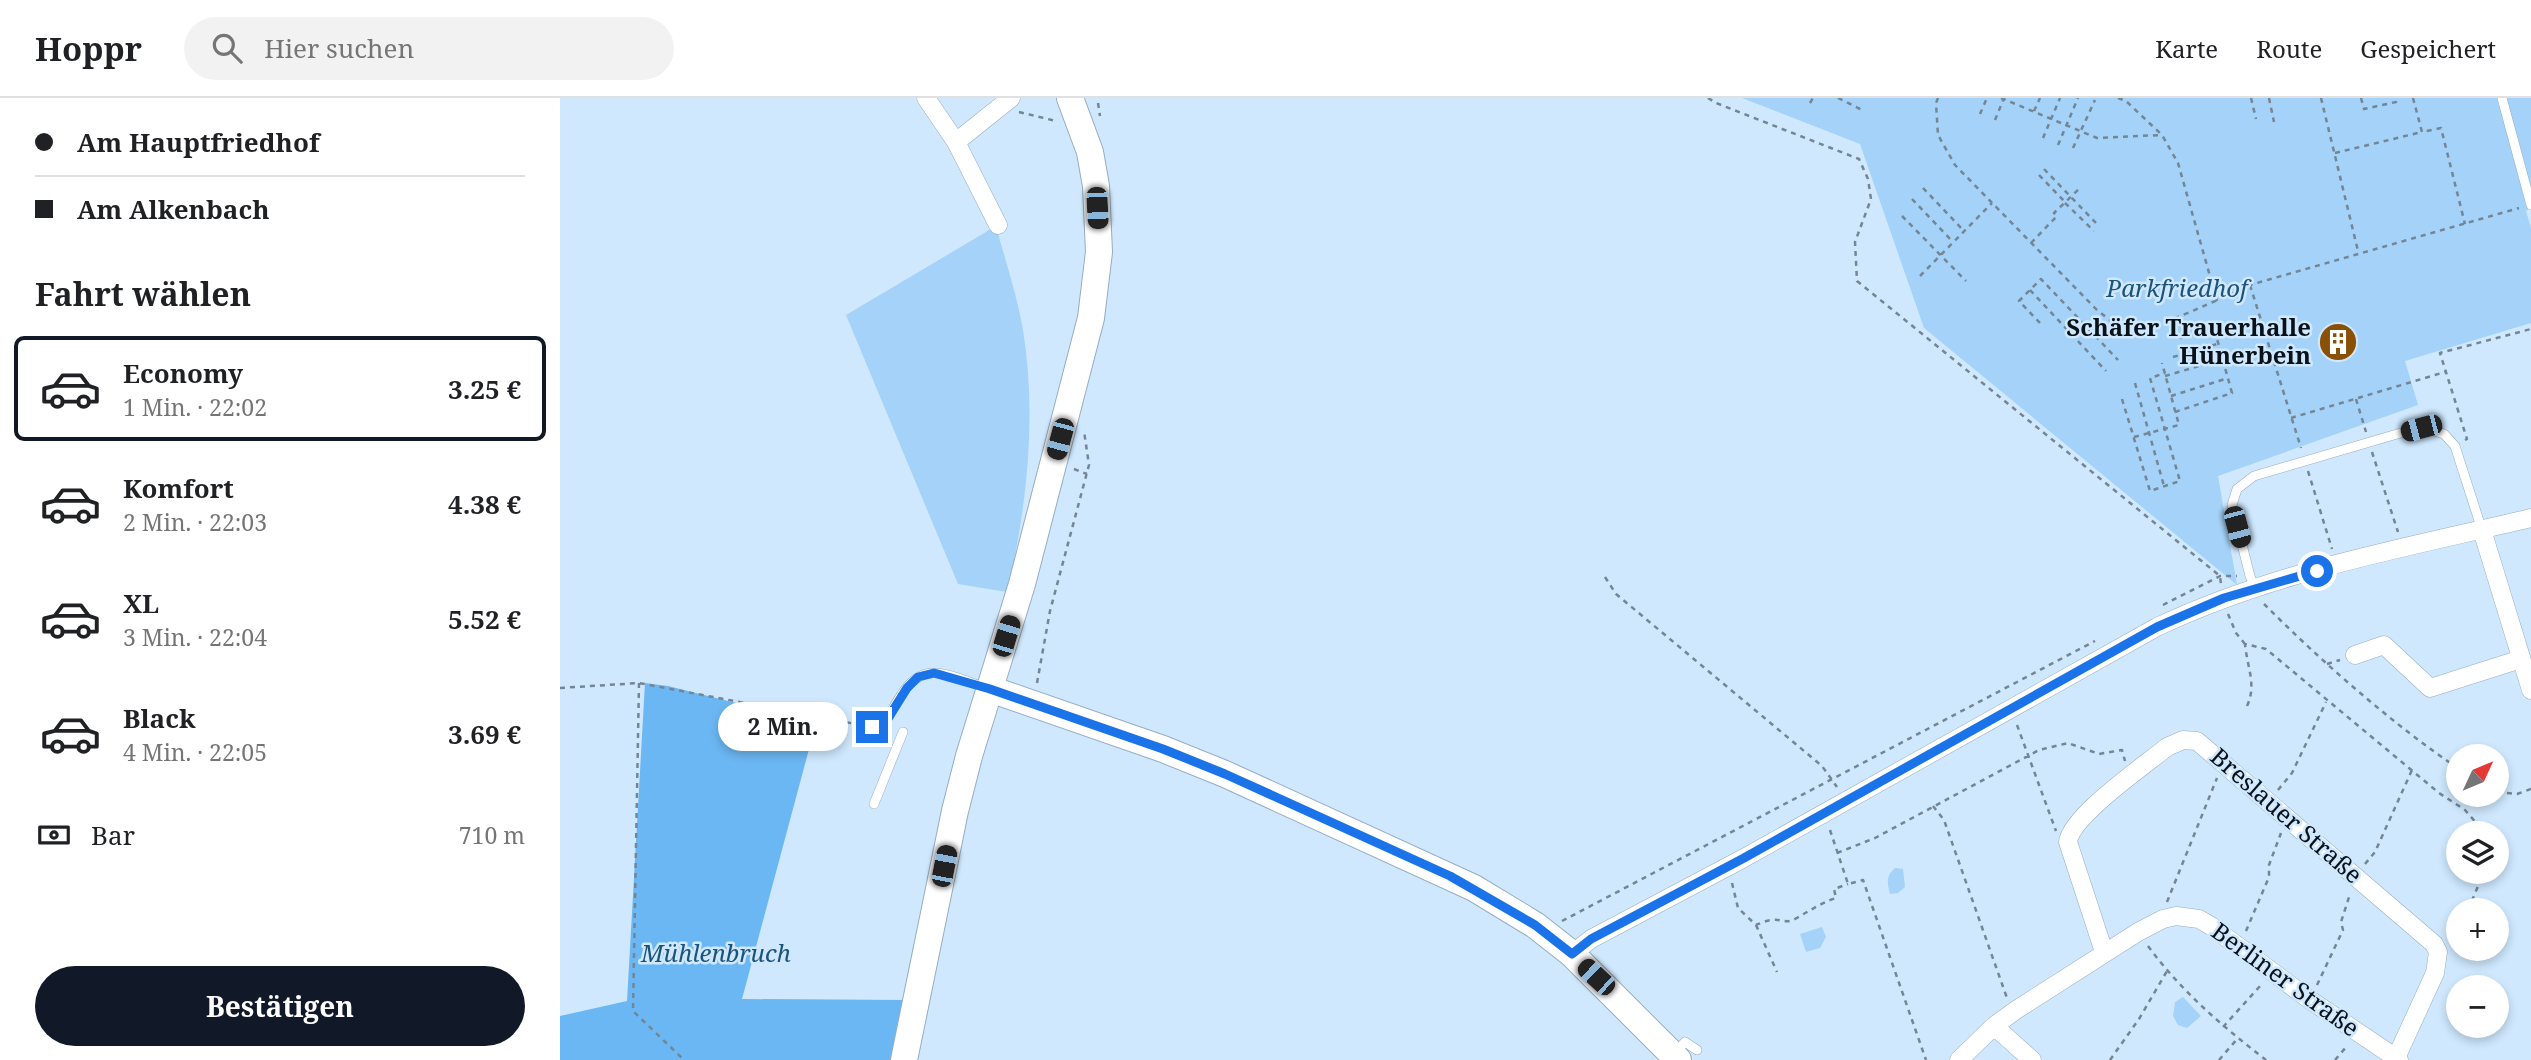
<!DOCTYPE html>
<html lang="de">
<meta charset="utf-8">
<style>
body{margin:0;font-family:"Noto Serif",serif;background:#f2f2f2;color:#202124;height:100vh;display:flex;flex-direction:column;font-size:26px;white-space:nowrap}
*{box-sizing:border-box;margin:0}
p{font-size:23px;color:#757577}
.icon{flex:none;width:38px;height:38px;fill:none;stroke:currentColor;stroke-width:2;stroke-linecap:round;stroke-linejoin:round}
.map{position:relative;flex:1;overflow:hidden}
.details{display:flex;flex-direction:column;background:#fff;width:560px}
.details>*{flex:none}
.guide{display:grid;align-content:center;height:154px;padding:0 35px;background:#fff}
.needle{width:46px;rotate:46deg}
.fabs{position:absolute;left:1886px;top:646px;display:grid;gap:14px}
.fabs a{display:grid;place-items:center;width:63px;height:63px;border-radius:50%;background:#fff;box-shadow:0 4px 10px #0003;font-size:35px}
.end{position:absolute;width:32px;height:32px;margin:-16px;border:9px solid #1a73e8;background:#fff;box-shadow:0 0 0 4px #fff}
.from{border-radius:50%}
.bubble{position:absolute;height:49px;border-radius:24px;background:#fff;box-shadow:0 4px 10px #0003;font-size:23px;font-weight:700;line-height:49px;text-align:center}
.car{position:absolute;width:21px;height:42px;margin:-21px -10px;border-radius:9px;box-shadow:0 0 5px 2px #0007;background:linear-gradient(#222 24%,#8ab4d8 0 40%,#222 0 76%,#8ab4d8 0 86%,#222 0)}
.guide b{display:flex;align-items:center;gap:24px;height:66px;font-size:26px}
.guide b+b{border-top:2px solid #e0e0e0}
.guide i{width:18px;height:18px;background:#202124}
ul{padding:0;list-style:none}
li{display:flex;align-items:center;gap:21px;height:105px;margin:0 14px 10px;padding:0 21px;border:4px solid transparent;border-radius:10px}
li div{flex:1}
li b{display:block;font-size:26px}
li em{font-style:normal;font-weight:700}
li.active{border-color:#111827}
li>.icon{width:63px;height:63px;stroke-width:1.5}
h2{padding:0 35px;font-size:32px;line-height:84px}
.pay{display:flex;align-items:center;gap:18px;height:77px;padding:0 35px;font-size:26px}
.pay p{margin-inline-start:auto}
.action{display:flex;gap:14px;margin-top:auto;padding:14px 35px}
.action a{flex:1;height:80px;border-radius:42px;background:#111827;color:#fff;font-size:28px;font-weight:700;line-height:80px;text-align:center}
header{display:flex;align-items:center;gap:42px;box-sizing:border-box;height:98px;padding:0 35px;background:#fff;border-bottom:2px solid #e0e0e0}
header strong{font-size:33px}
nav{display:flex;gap:38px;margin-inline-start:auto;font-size:24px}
.search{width:490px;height:63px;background:#f2f2f2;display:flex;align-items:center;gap:18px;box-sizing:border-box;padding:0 24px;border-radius:38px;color:#757577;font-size:26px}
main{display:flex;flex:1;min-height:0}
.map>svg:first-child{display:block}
.green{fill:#a4d2f8}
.forest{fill:#6bb7f3}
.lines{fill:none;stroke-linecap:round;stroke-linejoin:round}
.service-casing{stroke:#95adc2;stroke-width:10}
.minor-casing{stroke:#95adc2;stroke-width:19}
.secondary-casing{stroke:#95adc2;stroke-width:28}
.path{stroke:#748594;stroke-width:2.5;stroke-dasharray:5 5;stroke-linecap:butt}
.service{stroke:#fff;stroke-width:9}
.minor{stroke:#fff;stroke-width:18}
.secondary{stroke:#fff;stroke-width:26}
.route{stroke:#1a73e8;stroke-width:9}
.labels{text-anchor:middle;stroke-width:5;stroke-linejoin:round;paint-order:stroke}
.park-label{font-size:24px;font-style:italic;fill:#1c537b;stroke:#cfe8fe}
.poi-label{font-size:24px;font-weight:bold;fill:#091219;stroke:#cfe8fe;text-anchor:end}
.street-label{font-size:24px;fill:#091219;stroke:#cfe8fe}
</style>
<header>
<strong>Hoppr</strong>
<div class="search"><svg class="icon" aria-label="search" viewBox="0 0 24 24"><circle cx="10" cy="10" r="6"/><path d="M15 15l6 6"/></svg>Hier suchen</div>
<nav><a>Karte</a><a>Route</a><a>Gespeichert</a></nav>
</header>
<main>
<section class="details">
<div class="guide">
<b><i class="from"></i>Am Hauptfriedhof</b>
<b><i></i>Am Alkenbach</b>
</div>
<h2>Fahrt wählen</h2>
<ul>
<li class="active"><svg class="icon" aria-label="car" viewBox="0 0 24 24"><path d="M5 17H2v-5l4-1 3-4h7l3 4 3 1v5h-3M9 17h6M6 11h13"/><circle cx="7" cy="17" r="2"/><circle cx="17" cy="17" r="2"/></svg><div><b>Economy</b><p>1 Min. · 22:02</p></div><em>3.25 €</em></li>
<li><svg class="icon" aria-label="car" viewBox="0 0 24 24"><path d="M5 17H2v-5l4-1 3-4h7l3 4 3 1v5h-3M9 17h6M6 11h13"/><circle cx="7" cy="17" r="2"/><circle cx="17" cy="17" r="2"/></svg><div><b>Komfort</b><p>2 Min. · 22:03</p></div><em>4.38 €</em></li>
<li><svg class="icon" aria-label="car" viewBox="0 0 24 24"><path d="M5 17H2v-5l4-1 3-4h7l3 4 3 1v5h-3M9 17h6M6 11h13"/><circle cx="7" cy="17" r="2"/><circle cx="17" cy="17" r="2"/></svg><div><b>XL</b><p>3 Min. · 22:04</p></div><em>5.52 €</em></li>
<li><svg class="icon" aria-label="car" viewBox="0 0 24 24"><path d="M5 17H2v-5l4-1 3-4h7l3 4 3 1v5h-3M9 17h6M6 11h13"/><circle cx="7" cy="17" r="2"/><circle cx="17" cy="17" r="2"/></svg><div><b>Black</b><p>4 Min. · 22:05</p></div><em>3.69 €</em></li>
</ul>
<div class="pay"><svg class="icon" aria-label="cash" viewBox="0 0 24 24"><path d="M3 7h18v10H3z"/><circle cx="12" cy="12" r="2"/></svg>Bar<p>710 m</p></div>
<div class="action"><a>Bestätigen</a></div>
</section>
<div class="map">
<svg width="1971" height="962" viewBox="0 0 1971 962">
<rect width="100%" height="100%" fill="#cfe8fe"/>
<path class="green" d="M1182 0H1971V109L1966 113 1971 130V225L1845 263 1858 307 1658 378 1677 487 1364 230 1300 46Z
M436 128C445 162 457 197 463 232 477 318 467 410 447 494L398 486 286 217Z
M1335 770 1343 771 1345 789 1338 795 1330 796C1327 784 1326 778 1335 770Z
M1262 829 1266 839 1260 850 1246 854 1240 836Z
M1623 899 1641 918 1627 930 1618 927 1613 918 1615 904Z"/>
<path class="forest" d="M85 585 108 588 256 625 182 901 346 902 335 962H0V918L67 903Z"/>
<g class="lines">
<g class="service-casing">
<path id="service" d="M1942 0 1971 107
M1695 491 1690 478 1672 407 1677 391 1694 378 1861 329 1884 336 1895 348 1922 432
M312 629 322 630C334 611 347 575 373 575 387 574 413 586 427 590
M314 706 343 634
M1114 956 1125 944 1137 952"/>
</g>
<g class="minor-casing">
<path id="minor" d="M366 0 396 44 438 127
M396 44 451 0
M1922 432 1971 592
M1795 557 1824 547 1870 590 1961 561
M1544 854 1508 744C1511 718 1584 668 1607 649L1623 642 1637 643 1874 846 1878 854 1875 875 1836 960
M1012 856 1031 841 1184 760 1597 529C1715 473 1845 450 1971 420
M1434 928 1472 962
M1399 962 1434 928 1456 912 1578 834 1603 821 1616 818 1639 821 1651 828 1750 902 1839 962"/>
</g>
<g class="secondary-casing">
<path id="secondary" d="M430 591 603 651 665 676 914 790 975 827 1012 856 1118 962
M344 962 395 713 409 658 462 486 531 220 539 154 536 88 530 54 510 0"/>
</g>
<path class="path" d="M1148 0 1156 5 1299 61 1308 81 1311 101 1295 144 1297 183 1660 478 1661 486
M1278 0 1302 12
M1378 0 1376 5 1378 37 1395 67 1537 212C1549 221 1558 230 1574 232 1590 234 1671 196 1690 187L1959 110
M1441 0 1537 40 1601 37
M1558 0 1566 3 1602 37 1618 65 1657 203
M1691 0 1696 21
M1709 0 1714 24
M1761 0 1798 153
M1801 0 1804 11 1836 4 1835 0
M1853 0 1862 34 1881 30 1905 126
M538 5 540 18
M1250 5 1253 0
M1474 13 1480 0
M459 14 496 23
M1420 16 1427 0
M1435 22 1444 0
M1483 40 1500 0
M1498 47 1518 0
M1513 50 1535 2
M1775 55 1862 34
M1484 71 1536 125
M1479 77 1505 104
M1363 90 1404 133
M1352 101 1393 144
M1505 105 1534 133
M1342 118 1406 183
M1471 145 1497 118 1494 115 1521 89
M1360 178 1432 105
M1690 187 1741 350
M1470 192 1546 273
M1480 225 1459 203 1481 181 1558 262
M1613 259 1657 246
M1605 278 1663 261
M1575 285 1604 388
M1611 298 1668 280
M1562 301 1590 393 1620 383 1590 280 1605 275
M1796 301 1806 334
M1615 314 1672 295 1654 230 1620 240
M1731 320 1885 274
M1574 339 1619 327 1602 265
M1905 342 1907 341 1880 255 1971 231
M1812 354 1838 434
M514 371 527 376
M1748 373 1772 451
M1045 479 1056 496 1262 668 1277 689
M1704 506C1761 563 1831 625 1899 671
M1603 507 1660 478H1677
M1668 516 1676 535 1685 546
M1767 566 1780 562
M79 585 73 913 124 962
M477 585 490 513 529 367 524 333
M0 590 79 585 301 627
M1687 608C1697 587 1687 569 1685 546L1706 551 1879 695 1905 712 1925 735
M1457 627 1496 733
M1718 692 1732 675 1766 604
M1937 694 1957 696 1971 691
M1373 708 1384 722 1447 900
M1270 732 1288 786 1303 782 1366 962
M1277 755 1315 740 1479 652 1508 645 1539 656 1562 652 1565 663
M1805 766 1815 754 1852 672
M1172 785 1178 810 1196 827C1201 825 1207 822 1213 822 1221 821 1227 826 1235 821 1249 813 1261 805 1276 800L1274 791 1288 786
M1607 804 1657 680
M1908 812 1924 774
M1002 823 1535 543
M1196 827 1217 874
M1686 833 1709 779V767L1721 735
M1890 841 1899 832
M1588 848C1621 893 1662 928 1706 962
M1757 887 1783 832 1781 824 1790 796
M1663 929 1701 887
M1550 962 1579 921 1607 873
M1659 962 1678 940
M1775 962 1787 948"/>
<use href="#service" class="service"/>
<use href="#minor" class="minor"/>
<use href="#secondary" class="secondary"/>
</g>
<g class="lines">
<path class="route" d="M312 629 322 630 347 590 358 579 374 575 430 591 603 651 665 676 890 778 975 827 1012 856 1031 841 1184 760 1597 529 1664 500 1757 473"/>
</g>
<defs>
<g id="building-disc" transform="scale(2.0125)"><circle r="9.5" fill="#8a5006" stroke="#cfe8fe"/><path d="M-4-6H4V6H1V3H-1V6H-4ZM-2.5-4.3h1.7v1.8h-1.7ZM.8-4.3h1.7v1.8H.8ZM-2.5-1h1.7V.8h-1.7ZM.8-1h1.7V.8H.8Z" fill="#fff"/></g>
</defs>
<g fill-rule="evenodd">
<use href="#building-disc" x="1778" y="244"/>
</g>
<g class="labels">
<g class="park-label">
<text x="1617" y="199">Parkfriedhof</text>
<text x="156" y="864">Mühlenbruch</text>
</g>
<g class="poi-label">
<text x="1751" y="238">Schäfer Trauerhalle<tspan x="1751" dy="28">Hünerbein</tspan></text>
</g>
<g class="street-label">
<text transform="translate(1726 718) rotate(41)" y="8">Breslauer Straße</text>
<text transform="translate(1725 882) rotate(36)" y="8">Berliner Straße</text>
</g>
</g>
</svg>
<div class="fabs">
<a><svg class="needle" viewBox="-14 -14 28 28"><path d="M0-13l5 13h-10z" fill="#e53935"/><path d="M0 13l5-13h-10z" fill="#757577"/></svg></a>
<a><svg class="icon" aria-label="layers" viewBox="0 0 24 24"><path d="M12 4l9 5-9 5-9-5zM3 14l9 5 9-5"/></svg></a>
<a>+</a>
<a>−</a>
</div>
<i class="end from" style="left:1757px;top:473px"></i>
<i class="end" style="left:312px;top:629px"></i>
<div class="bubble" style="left:158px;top:604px;width:130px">2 Min.</div>
<i class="car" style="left:537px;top:110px;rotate:177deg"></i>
<i class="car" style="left:1861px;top:330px;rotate:255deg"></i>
<i class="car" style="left:500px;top:341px;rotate:195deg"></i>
<i class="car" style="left:1677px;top:429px;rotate:165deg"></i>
<i class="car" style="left:446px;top:538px;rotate:17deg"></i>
<i class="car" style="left:384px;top:768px;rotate:11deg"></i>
<i class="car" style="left:1036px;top:879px;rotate:313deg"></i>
</div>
</main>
